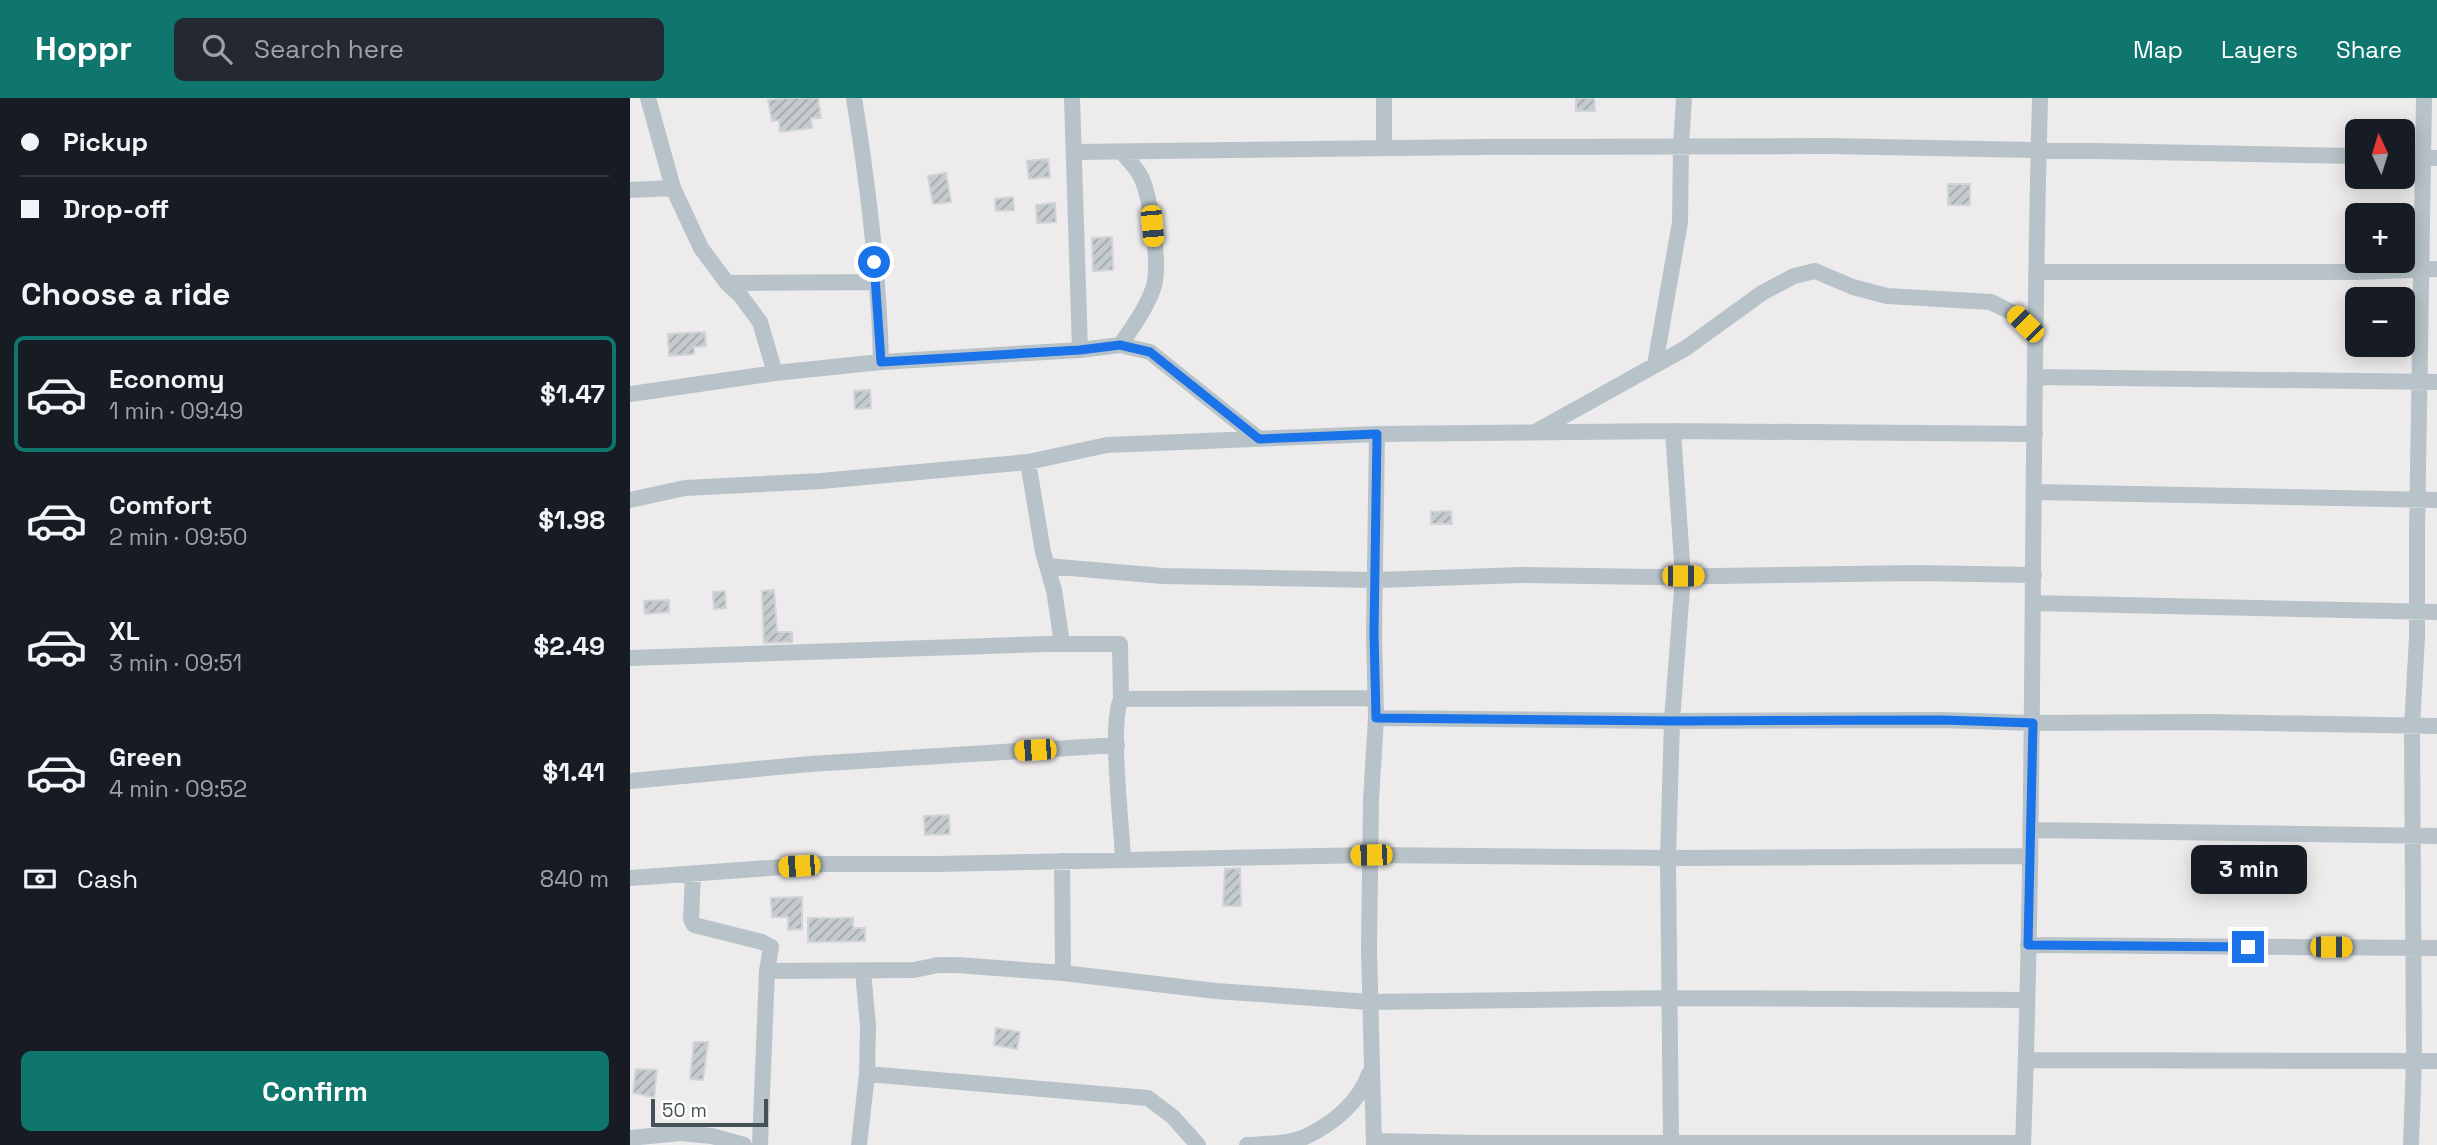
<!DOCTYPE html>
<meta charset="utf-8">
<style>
body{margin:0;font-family:"Space Grotesk",sans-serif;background:#242831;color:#f1f3f6;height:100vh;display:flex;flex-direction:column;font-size:26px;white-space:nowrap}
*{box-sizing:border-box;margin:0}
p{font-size:23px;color:#9ea1a6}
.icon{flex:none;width:38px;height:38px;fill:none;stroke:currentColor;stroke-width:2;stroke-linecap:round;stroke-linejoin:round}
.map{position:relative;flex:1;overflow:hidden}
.sheet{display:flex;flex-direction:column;background:#171b24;width:630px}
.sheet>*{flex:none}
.banner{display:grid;align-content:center;height:154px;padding:0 21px;background:#171b24}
.needle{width:46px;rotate:356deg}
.buttons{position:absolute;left:1715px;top:21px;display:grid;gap:14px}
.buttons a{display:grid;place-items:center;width:70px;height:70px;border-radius:10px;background:#171b24;box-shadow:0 4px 18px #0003;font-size:35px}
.scale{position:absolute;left:21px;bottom:18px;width:117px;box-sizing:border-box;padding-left:7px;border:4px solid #455358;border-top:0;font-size:19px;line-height:24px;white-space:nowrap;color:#455358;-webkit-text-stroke:5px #fff;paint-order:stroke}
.end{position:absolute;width:32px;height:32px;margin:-16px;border:9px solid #1a73e8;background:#fff;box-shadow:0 0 0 4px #fff}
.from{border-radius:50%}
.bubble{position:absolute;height:49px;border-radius:10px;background:#171b24;box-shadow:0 4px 18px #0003;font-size:23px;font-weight:700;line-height:49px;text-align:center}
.car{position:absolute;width:21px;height:42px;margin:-21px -10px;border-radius:9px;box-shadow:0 0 5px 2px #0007;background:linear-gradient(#f5c518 24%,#345 0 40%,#f5c518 0 76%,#345 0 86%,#f5c518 0)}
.banner b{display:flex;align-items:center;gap:24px;height:66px;font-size:26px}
.banner b+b{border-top:2px solid #363941}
.banner i{width:18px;height:18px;background:#f1f3f6}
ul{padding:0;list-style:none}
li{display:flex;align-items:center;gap:21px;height:116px;margin:0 14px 10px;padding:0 7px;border:4px solid transparent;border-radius:10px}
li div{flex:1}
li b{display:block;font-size:26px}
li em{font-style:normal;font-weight:700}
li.selected{border-color:#0f766e}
li>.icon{width:63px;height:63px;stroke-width:1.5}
h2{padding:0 21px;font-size:32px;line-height:84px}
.pay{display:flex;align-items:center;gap:18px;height:77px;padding:0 21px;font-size:26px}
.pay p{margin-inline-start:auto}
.action{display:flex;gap:14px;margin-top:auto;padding:14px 21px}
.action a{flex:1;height:80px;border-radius:10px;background:#0f766e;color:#fff;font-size:28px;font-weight:700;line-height:80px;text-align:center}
header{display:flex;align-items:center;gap:42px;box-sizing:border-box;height:98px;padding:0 35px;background:#0f766e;color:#fff}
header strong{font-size:33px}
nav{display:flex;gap:38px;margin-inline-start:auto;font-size:24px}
.search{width:490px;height:63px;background:#242831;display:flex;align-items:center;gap:18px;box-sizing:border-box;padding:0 24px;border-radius:10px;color:#9ea1a6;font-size:26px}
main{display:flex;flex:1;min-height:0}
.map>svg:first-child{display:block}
.building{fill:url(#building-hatch);stroke:#d0d3d7;stroke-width:2}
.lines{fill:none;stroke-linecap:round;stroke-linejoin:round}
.minor{stroke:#b7c3c8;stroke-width:16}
.route{stroke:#1a73e8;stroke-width:9}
</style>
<header>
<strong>Hoppr</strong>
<div class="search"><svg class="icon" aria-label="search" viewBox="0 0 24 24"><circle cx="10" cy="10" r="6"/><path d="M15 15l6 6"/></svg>Search here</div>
<nav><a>Map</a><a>Layers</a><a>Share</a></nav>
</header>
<main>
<section class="sheet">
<div class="banner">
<b><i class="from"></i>Pickup</b>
<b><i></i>Drop-off</b>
</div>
<h2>Choose a ride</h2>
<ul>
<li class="selected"><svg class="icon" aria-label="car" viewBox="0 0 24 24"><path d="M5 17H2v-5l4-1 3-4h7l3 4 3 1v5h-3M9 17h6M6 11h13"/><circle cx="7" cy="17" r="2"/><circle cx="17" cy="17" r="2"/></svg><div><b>Economy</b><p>1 min · 09:49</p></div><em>$1.47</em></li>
<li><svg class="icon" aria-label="car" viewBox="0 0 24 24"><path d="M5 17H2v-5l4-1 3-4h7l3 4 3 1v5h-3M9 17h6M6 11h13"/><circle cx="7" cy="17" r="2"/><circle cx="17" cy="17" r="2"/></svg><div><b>Comfort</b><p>2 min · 09:50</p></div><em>$1.98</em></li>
<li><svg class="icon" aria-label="car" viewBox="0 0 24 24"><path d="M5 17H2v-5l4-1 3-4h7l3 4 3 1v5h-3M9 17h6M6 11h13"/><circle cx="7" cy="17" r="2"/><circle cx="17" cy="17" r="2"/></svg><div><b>XL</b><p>3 min · 09:51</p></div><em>$2.49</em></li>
<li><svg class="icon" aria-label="car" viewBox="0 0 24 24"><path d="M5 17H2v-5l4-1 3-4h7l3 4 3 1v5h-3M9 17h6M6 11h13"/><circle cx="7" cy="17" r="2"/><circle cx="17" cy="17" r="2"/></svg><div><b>Green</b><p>4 min · 09:52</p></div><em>$1.41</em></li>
</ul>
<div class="pay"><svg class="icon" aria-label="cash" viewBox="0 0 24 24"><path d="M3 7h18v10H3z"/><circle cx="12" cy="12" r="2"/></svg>Cash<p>840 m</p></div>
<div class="action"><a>Confirm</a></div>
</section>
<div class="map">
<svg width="1807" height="1047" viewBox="0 0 1807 1047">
<defs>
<pattern id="building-hatch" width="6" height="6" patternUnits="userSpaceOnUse" patternTransform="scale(1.75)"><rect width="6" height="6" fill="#c5cace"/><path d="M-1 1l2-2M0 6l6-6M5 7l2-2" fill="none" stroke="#a2a7aa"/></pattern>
</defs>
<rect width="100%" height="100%" fill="#eeebec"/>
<path class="building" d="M155 0H188L191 20H181L182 30 150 34 149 22 142 23 138 2Z
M946 0H964L965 13H946Z
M418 61 420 79 399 81 397 63Z
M316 75 321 104 303 106 298 78Z
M1318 86H1340V107H1318Z
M383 99 384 112 366 113 365 101Z
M425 105 426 124 407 125 406 107Z
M482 139 483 172 463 173 462 140Z
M75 234 76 248 64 249V256L39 258 38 236Z
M240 292 241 310 225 311 224 293Z
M821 413 822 426H801V414Z
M144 492 147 534H162V544L134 545 132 493Z
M95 493 96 510 84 511 83 494Z
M39 502V514L15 516 14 503Z
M319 717 320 736 295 737 294 718Z
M610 770 611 808H593L595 771Z
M172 799V831L158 832V819H142L141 800Z
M178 820H223V830H235V843L178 844Z
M366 930 390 934 387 951 364 947Z
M64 944H78L73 982 60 981Z
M6 971 27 972 24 999 3 995Z"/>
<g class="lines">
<path class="minor" d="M18 0 43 90 71 150 97 185 110 197 130 224 145 275
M224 0C238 87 249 176 251 264
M442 0 450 252
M754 0V50
M445 54 852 49 1198 48 1727 58
M1773 59 1807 60
M0 92 43 90
M1406 174H1727L1807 171
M97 185 247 184
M490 247C503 229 515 212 523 191 531 170 521 100 511 79 507 70 498 62 492 54
M1025 267 1050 124 1051 48 1054 0
M1405 279 1807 284
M0 296 145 275 251 264 450 252 490 247 520 254 629 341
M907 333 1056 250 1132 195 1164 178 1185 173 1223 189 1257 198 1361 204 1385 216 1405 237
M398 364 413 454 424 492 432 545
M1404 394 1807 402
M0 402 55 390 191 383 398 364 477 347 747 336 1043 333 1405 336
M417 468 533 478 746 482 892 477 1023 479 1286 475 1404 477
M1403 505 1807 514
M0 560 418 546H490L491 601C479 627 492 727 493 762
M491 601 745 600
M746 620 1042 623 1312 622 1403 625 1577 624 1807 628
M0 683 180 666 487 647
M1401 732 1807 738
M432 763 433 875
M63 776 61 821 64 827 132 844 141 849 137 873 130 1047
M0 780 195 766H307L741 757 1038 760 1400 758
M1398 847 1807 850
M137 873 284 872 308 867H327L433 875 586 893 739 904 1041 900 1397 902
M1396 962 1807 963
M237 976 518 1000 543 1019 568 1047
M0 1040 50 1035 82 1038 114 1047
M744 1043 852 1045H1393
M1041 1044 1038 760 1042 623 1053 478 1043 333
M229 1047 237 976 238 928 233 873
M617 1047C636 1046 660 1046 677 1038 704 1025 729 1004 739 976
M744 1047 739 851 741 702 746 620 744 535 747 336
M1393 1047C1406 698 1400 349 1410 0
M1781 1047 1784 963 1782 628 1787 539V436L1794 0"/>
</g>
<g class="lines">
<path class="route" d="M244 164 251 264 450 252 490 247 520 254 629 341 747 336 744 535 746 620 1042 623 1312 622 1403 625 1398 847 1618 849"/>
</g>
</svg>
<div class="buttons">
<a><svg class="needle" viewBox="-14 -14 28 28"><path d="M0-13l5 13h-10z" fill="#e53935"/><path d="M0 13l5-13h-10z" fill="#9ea1a6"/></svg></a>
<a>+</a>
<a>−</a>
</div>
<div class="scale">50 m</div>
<i class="end from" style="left:244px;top:164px"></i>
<i class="end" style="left:1618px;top:849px"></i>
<div class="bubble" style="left:1561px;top:747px;width:116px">3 min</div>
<i class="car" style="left:522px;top:128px;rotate:175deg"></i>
<i class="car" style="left:1395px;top:226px;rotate:315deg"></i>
<i class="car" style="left:1053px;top:478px;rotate:90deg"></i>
<i class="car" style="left:405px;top:652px;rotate:267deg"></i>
<i class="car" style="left:741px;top:757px;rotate:269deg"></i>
<i class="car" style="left:169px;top:768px;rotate:266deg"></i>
<i class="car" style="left:1701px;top:849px;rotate:90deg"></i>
</div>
</main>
